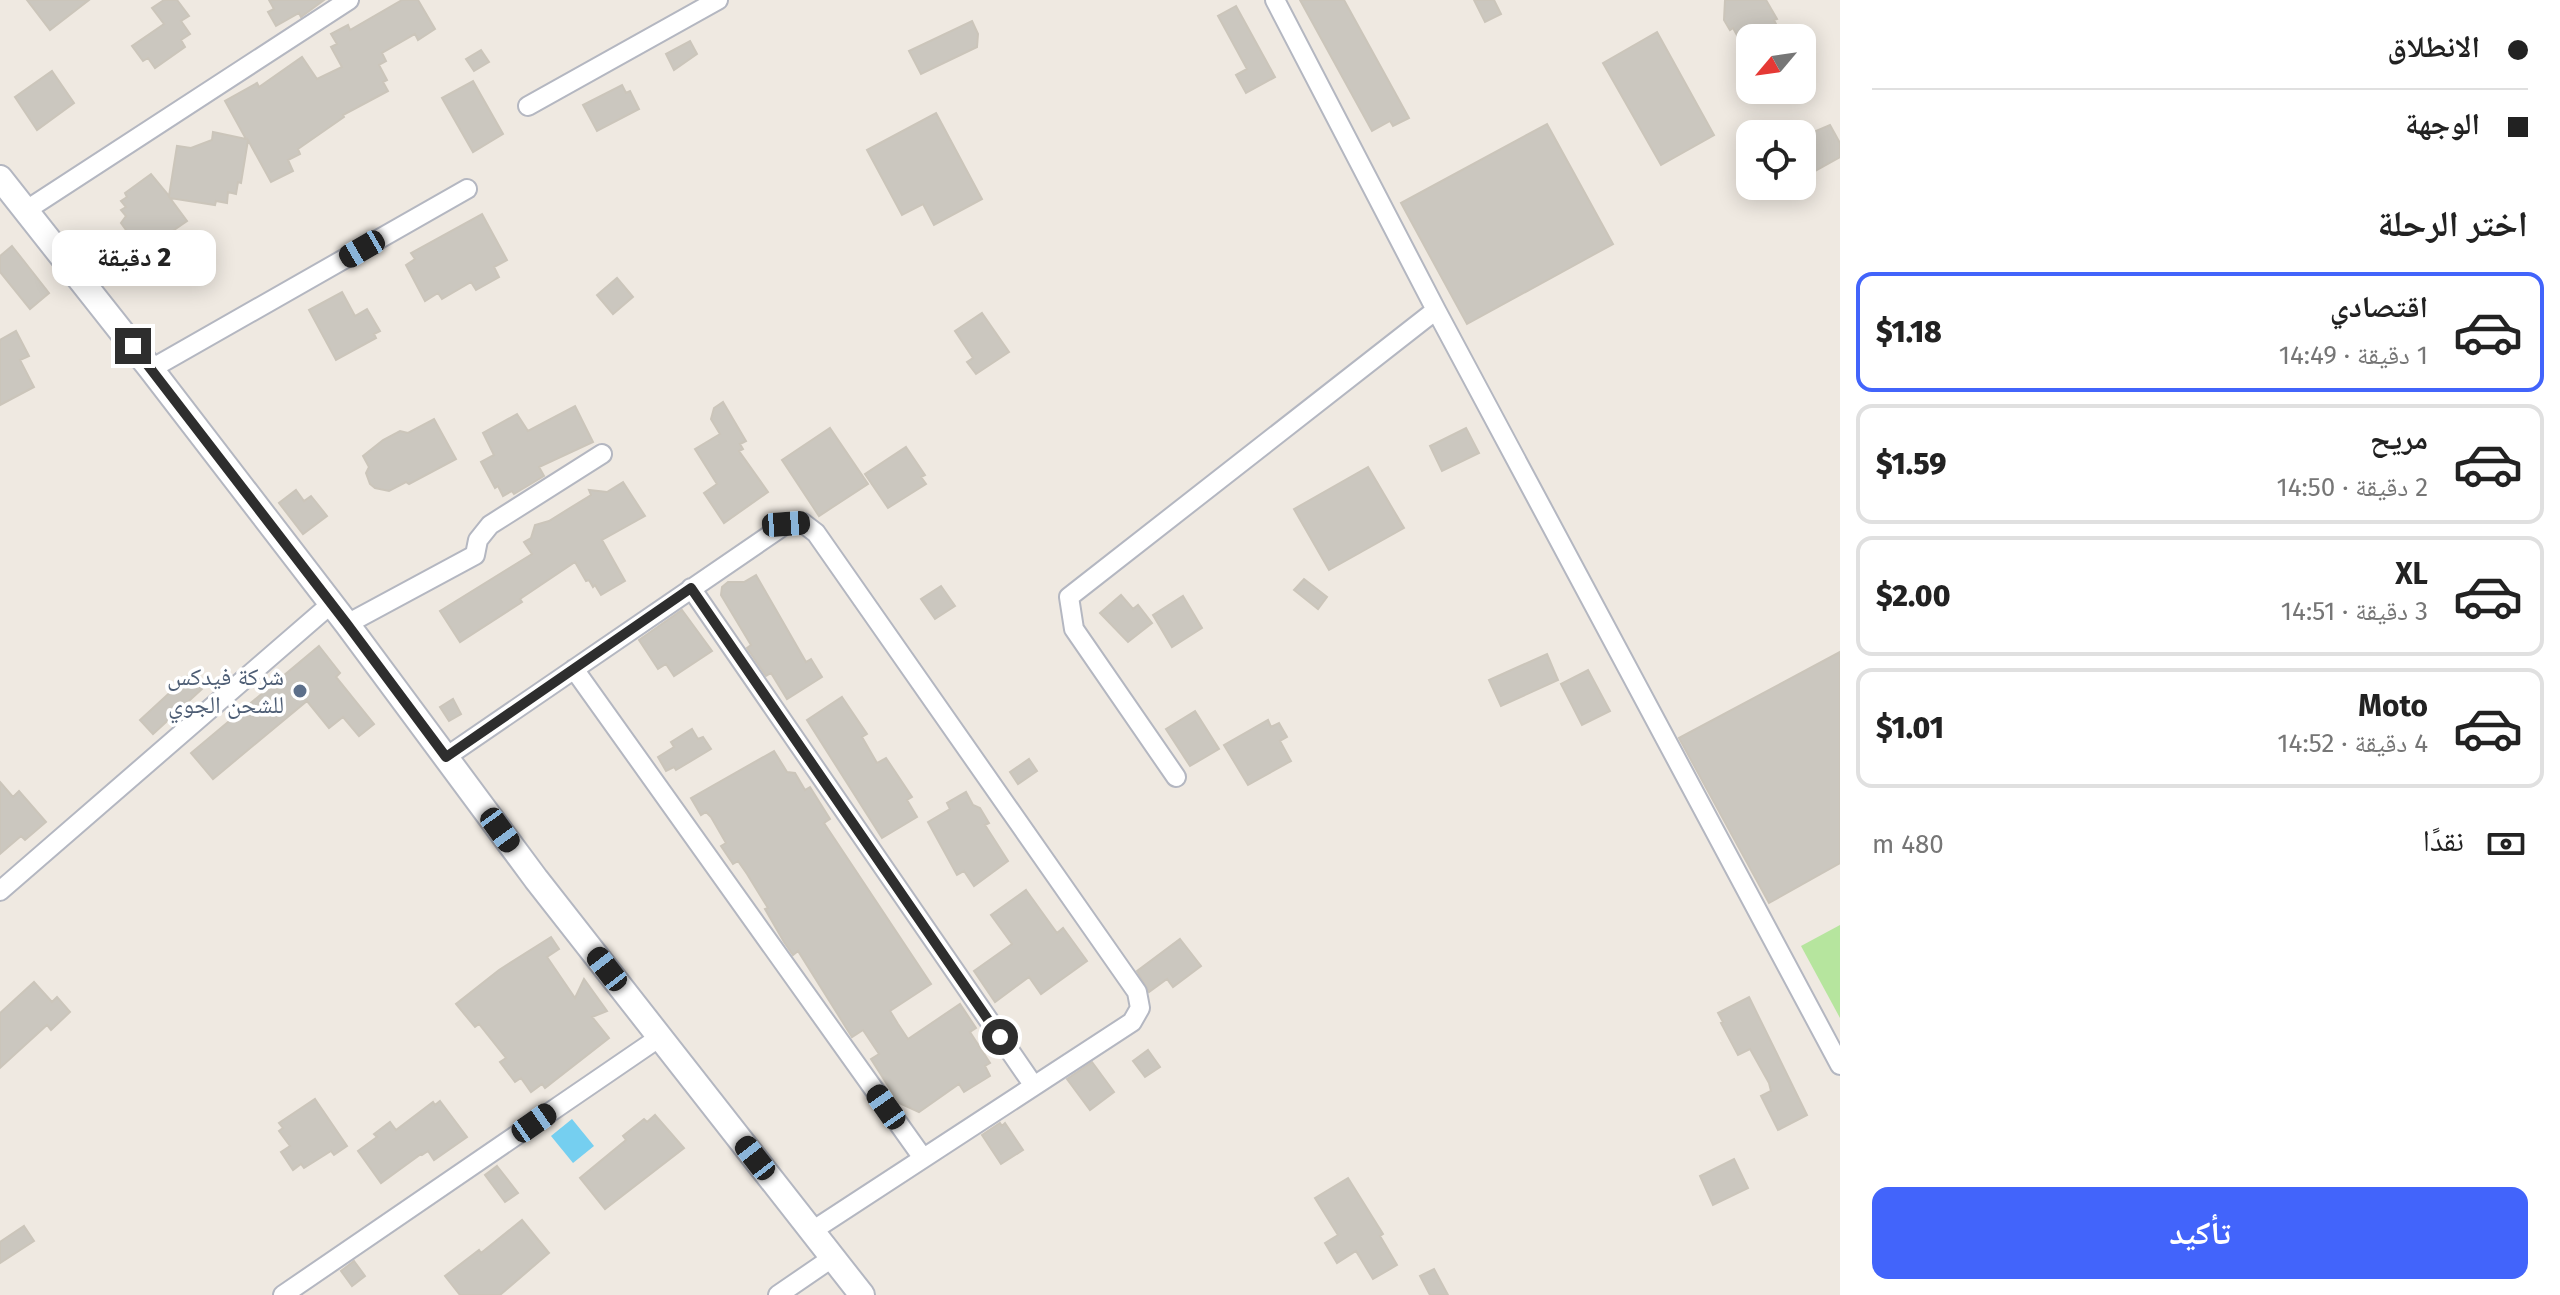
<!DOCTYPE html>
<html lang="ar">
<meta charset="utf-8">
<style>
body{margin:0;font-family:"Fira Sans","Noto Naskh Arabic",sans-serif;background:#f6f6f6;color:#222;direction:rtl;height:100vh;display:flex;flex-direction:column;font-size:30px;white-space:nowrap}
*{box-sizing:border-box;margin:0}
p{font-size:26px;color:#767676}
.icon{flex:none;width:44px;height:44px;fill:none;stroke:currentColor;stroke-width:2;stroke-linecap:round;stroke-linejoin:round}
.map{position:relative;flex:1;overflow:hidden;direction:ltr}
.details{display:flex;flex-direction:column;background:#fff;width:720px}
.details>*{flex:none}
.guide{display:grid;align-content:center;height:176px;padding:0 32px;background:#fff}
.needle{width:52px;rotate:241deg}
.controls{position:absolute;left:1736px;top:24px;display:grid;gap:16px}
.controls a{display:grid;place-items:center;width:80px;height:80px;border-radius:16px;background:#fff;box-shadow:0 4px 20px #0003;font-size:40px}
.end{position:absolute;width:36px;height:36px;margin:-18px;border:10px solid #2e2e2e;background:#fff;box-shadow:0 0 0 4px #fff}
.from{border-radius:50%}
.bubble{position:absolute;height:56px;border-radius:16px;background:#fff;box-shadow:0 4px 20px #0003;font-size:26px;font-weight:800;line-height:56px;text-align:center;direction:rtl}
.car{position:absolute;width:24px;height:48px;margin:-24px -12px;border-radius:10px;box-shadow:0 0 6px 2px #0007;background:linear-gradient(#222 24%,#8ab4d8 0 40%,#222 0 76%,#8ab4d8 0 86%,#222 0)}
.guide b{display:flex;align-items:center;gap:28px;height:76px;font-size:30px}
.guide b+b{border-top:2px solid #e0e0e0}
.guide i{width:20px;height:20px;background:#222}
ul{padding:0;list-style:none}
li{display:flex;align-items:center;gap:24px;height:120px;margin:0 16px 12px;padding:0 16px;border:4px solid #e0e0e0;border-radius:16px}
li div{flex:1}
li b{display:block;font-size:30px}
li em{font-style:normal;font-weight:800}
li.on{border-color:#4264fb}
li>.icon{width:72px;height:72px;stroke-width:1.5}
h2{padding:0 32px;font-size:36px;line-height:96px}
.pay{display:flex;align-items:center;gap:20px;height:88px;padding:0 32px;font-size:30px}
.pay p{margin-inline-start:auto}
.primary-button{display:flex;gap:16px;margin-top:auto;padding:16px 32px}
.primary-button a{flex:1;height:92px;border-radius:16px;background:#4264fb;color:#fff;font-size:32px;font-weight:800;line-height:92px;text-align:center}
main{display:flex;flex:1;min-height:0}
.map>svg:first-child{display:block}
.green{fill:#b6e59e}
.water{fill:#75cff0}
.building{fill:#cbc7bf;stroke:#cbc5ba;stroke-width:2}
.lines{fill:none;stroke-linecap:round;stroke-linejoin:round}
.street-casing{stroke:#b4b7c1;stroke-width:22}
.secondary-casing{stroke:#b4b7c1;stroke-width:28}
.street{stroke:#fff;stroke-width:18}
.secondary{stroke:#fff;stroke-width:24}
.route{stroke:#2e2e2e;stroke-width:10}
.service-dot{fill:#5c6f8a;stroke:#fff;stroke-width:3}
.labels{text-anchor:middle;stroke-width:7;stroke-linejoin:round;paint-order:stroke}
.service-label{font-size:24px;fill:#4e5e75;stroke:#fff;text-anchor:end}
</style>
<main>
<section class="details">
<div class="guide">
<b><i class="from"></i>الانطلاق</b>
<b><i></i>الوجهة</b>
</div>
<h2>اختر الرحلة</h2>
<ul>
<li class="on"><svg class="icon" aria-label="car" viewBox="0 0 24 24"><path d="M5 17H2v-5l4-1 3-4h7l3 4 3 1v5h-3M9 17h6M6 11h13"/><circle cx="7" cy="17" r="2"/><circle cx="17" cy="17" r="2"/></svg><div><b>اقتصادي</b><p>1 دقيقة · 14:49</p></div><em>$1.18</em></li>
<li><svg class="icon" aria-label="car" viewBox="0 0 24 24"><path d="M5 17H2v-5l4-1 3-4h7l3 4 3 1v5h-3M9 17h6M6 11h13"/><circle cx="7" cy="17" r="2"/><circle cx="17" cy="17" r="2"/></svg><div><b>مريح</b><p>2 دقيقة · 14:50</p></div><em>$1.59</em></li>
<li><svg class="icon" aria-label="car" viewBox="0 0 24 24"><path d="M5 17H2v-5l4-1 3-4h7l3 4 3 1v5h-3M9 17h6M6 11h13"/><circle cx="7" cy="17" r="2"/><circle cx="17" cy="17" r="2"/></svg><div><b>XL</b><p>3 دقيقة · 14:51</p></div><em>$2.00</em></li>
<li><svg class="icon" aria-label="car" viewBox="0 0 24 24"><path d="M5 17H2v-5l4-1 3-4h7l3 4 3 1v5h-3M9 17h6M6 11h13"/><circle cx="7" cy="17" r="2"/><circle cx="17" cy="17" r="2"/></svg><div><b>Moto</b><p>4 دقيقة · 14:52</p></div><em>$1.01</em></li>
</ul>
<div class="pay"><svg class="icon" aria-label="cash" viewBox="0 0 24 24"><path d="M3 7h18v10H3z"/><circle cx="12" cy="12" r="2"/></svg>نقدًا<p>480 m</p></div>
<div class="primary-button"><a>تأكيد</a></div>
</section>
<div class="map">
<svg width="1840" height="1295" viewBox="0 0 1840 1295">
<rect width="100%" height="100%" fill="#efe9e1"/>
<path class="green" d="M1840 925V1018L1801 946Z"/>
<path class="water" d="M572 1119 594 1146 573 1163 551 1136Z"/>
<path class="building" d="M27 0H89L50 30Z
M164 0H177L189 16 181 21 190 34 181 40 185 47 155 68 148 58 143 61 132 46 164 24 152 8Z
M269 0H324L301 17 299 13 276 26 268 12 274 9Z
M402 0H418L435 29 418 40 415 34 382 53 386 61 379 65 387 80 383 82 388 91 343 115 344 117 298 149 300 154 288 160 293 171 271 182 248 140 241 183 238 182 236 194 228 192 227 203 216 201 215 205 170 198 187 221 142 252 121 223 126 216 121 210 126 207 121 201 127 197 125 193 151 174 169 196 177 146 191 148 212 140 213 132 246 139 225 101 257 83 259 87 302 57 317 79 342 67 331 47 337 44 331 34 348 25 350 30Z
M1300 0H1344L1409 118 1393 126 1390 121 1372 131Z
M1474 0H1494L1501 14 1485 22Z
M1725 0H1766L1777 19 1774 20 1776 24 1742 44 1733 28 1730 30 1724 20Z
M1236 6 1275 77 1246 93 1236 75 1247 69 1218 16Z
M972 21 978 34 977 47 921 74 909 51Z
M1657 32 1714 135 1661 165 1603 63Z
M690 41 697 54 674 70 666 54Z
M481 50 489 62 474 71 466 59Z
M52 71 74 103 37 130 15 97Z
M473 81 503 134 473 152 442 98Z
M622 85 626 93 630 91 639 109 597 131 583 105Z
M936 113 982 199 934 225 923 204 902 215 867 150Z
M1547 124 1613 244 1467 324 1401 203Z
M1830 125 1840 143V157L1815 171 1812 168 1802 173V137Z
M482 214 507 260 494 267 499 277 476 290 471 282 442 299 438 293 425 301 406 265 415 259 411 253Z
M12 246 49 293 30 309 0 272V256Z
M617 278 633 297 613 314 597 295Z
M342 292 355 316 367 309 380 331 374 334 376 338 336 360 309 310Z
M982 313 1009 352 976 374 967 362 973 358 955 331Z
M16 331 29 356 20 360 34 387 0 405V340Z
M723 402 746 441 740 444 743 449 739 451 768 492 724 523 704 493 717 484 695 449 720 434 711 419 714 408Z
M575 406 593 442 539 467 544 476 514 494 512 491 503 496 498 486 495 488 481 462 494 455 483 433 517 414 528 431Z
M434 419 456 459 409 484 406 482 389 491 375 488 370 484 366 473 369 467 363 456 383 440 400 431 408 433Z
M830 428 868 484 819 516 782 460Z
M1466 428 1479 453 1442 471 1430 446Z
M906 447 925 475 921 477 926 484 888 508 865 474Z
M1368 467 1404 528 1329 570 1294 509Z
M623 482 645 516 602 540 625 581 601 595 595 585 593 587 589 580 586 581 575 562 520 599 522 602 460 642 440 611 532 554 524 542 531 538 535 525 549 521 591 495 589 490 607 492Z
M296 490 304 501 311 496 327 516 303 534 279 503Z
M756 575 806 662 811 659 822 677 787 699 771 673 766 676 747 648 751 645 721 595 722 587 728 582H744Z
M1304 579 1327 597 1318 609 1294 590Z
M941 586 955 606 935 619 921 599Z
M1121 595 1133 609 1138 605 1152 623 1128 642 1100 613Z
M1183 596 1202 628 1172 647 1153 615Z
M682 610 712 651 674 676 666 664 658 669 639 640Z
M319 646 340 673 336 677 374 724 359 736 343 717 329 728 307 701 213 779 191 753Z
M1840 652V863L1769 903 1679 738Z
M1547 654 1558 680 1501 706 1489 680Z
M1588 670 1610 711 1582 725 1561 684Z
M189 675 202 689 153 734 140 720Z
M842 697 867 734 862 737 877 763 886 758 912 797 907 800 917 817 882 838 807 720Z
M453 699 461 714 449 721 440 707Z
M1195 711 1219 749 1190 766 1166 729Z
M1268 720 1271 727 1279 723 1287 737 1280 741 1291 761 1248 785 1224 745Z
M692 729 698 739 703 737 711 749 676 770 674 767 666 771 658 757 674 747 671 742Z
M774 751 787 772 795 773 805 790 810 787 830 819 824 823 931 984 890 1011 898 1024 908 1039 960 1004 976 1028 970 1032 990 1063 985 1066 990 1076 964 1092 959 1084 919 1112 899 1103 871 1059 879 1054 863 1030 852 1037 798 951 793 955 784 942 765 909 768 908 747 874 738 861 733 864 721 846 726 843 711 817 706 812 701 815 691 798Z
M1029 759 1037 771 1018 784 1010 772Z
M0 782 13 797 19 791 46 822 25 840 21 836 0 854Z
M966 792 973 805 980 808 989 823 985 825 1008 861 974 886 964 871 957 875 928 822 950 809 947 803Z
M1026 890 1057 933 1063 928 1087 961 1041 994 1029 977 995 1002 974 971 1012 944 991 915Z
M551 937 559 949 547 957 575 998 584 979 607 1011 592 1017 609 1038 545 1088 542 1084 531 1092 521 1078 515 1082 500 1062 506 1058 479 1024 475 1027 456 1004 499 970Z
M1180 939 1201 966 1173 987 1167 979 1149 992 1137 971Z
M34 982 52 1002 57 997 70 1012 51 1030 47 1025 0 1068V1013Z
M1749 997 1807 1115 1778 1130 1761 1096 1771 1091 1769 1083 1750 1049 1738 1055 1721 1023 1723 1022 1718 1013Z
M1148 1050 1160 1067 1145 1077 1133 1061Z
M1092 1062 1114 1092 1090 1110 1067 1079Z
M315 1099 347 1146 334 1155 331 1151 304 1168 301 1164 293 1170 281 1152 290 1146 279 1131 283 1128 279 1123Z
M440 1101 467 1137 434 1160 428 1151 422 1155 421 1154 381 1183 358 1151 377 1137 374 1134 390 1122 396 1130 433 1102 435 1105Z
M655 1115 684 1148 605 1209 580 1178 626 1140 623 1136 644 1119 647 1122Z
M1000 1123 1002 1126 1005 1123 1023 1150 1001 1164 982 1135Z
M1734 1159 1748 1188 1713 1205 1700 1176Z
M497 1166 518 1193 505 1202 485 1175Z
M1348 1178 1383 1234 1380 1236 1397 1265 1373 1279 1356 1251 1337 1263 1325 1243 1338 1235 1315 1198Z
M522 1220 549 1253 500 1295H460L445 1276 479 1250 481 1253Z
M24 1226 34 1241 0 1263V1242Z
M354 1261 365 1276 352 1286 341 1271Z
M1434 1269 1448 1295H1430L1420 1276Z"/>
<g class="lines">
<g class="street-casing">
<path id="street" d="M1275 0 1436 310 1840 1065
M528 106 718 0
M25 211 349 0
M151 369 467 189
M691 588 1034 1086
M347 624 475 555 478 540 490 525 602 454
M574 669 923 1158
M446 757 786 524 803 523 816 533 1137 992 1140 1008 1132 1022 812 1231
M1176 777 1074 629 1069 597 1436 310
M0 891 331 604
M283 1295 660 1037
M778 1295 832 1258"/>
</g>
<g class="secondary-casing">
<path id="secondary" d="M0 178 151 369 347 624 536 879 862 1295"/>
</g>
<use href="#street" class="street"/>
<use href="#secondary" class="secondary"/>
</g>
<g class="lines">
<path class="route" d="M133 346 347 624 446 757 691 588 1000 1037"/>
</g>
<circle class="service-dot" cx="300" cy="691" r="8"/>
<g class="labels">
<g class="service-label">
<text x="284" y="685">شركة فيدكس<tspan x="284" dy="28">للشحن الجوي</tspan></text>
</g>
</g>
</svg>
<div class="controls">
<a><svg class="needle" viewBox="-14 -14 28 28"><path d="M0-13l5 13h-10z" fill="#e53935"/><path d="M0 13l5-13h-10z" fill="#767676"/></svg></a>
<a><svg class="icon" aria-label="locate" viewBox="0 0 24 24"><circle cx="12" cy="12" r="6"/><path d="M12 2v4M12 18v4M2 12h4M18 12h4"/></svg></a>
</div>
<i class="end from" style="left:1000px;top:1037px"></i>
<i class="end" style="left:133px;top:346px"></i>
<div class="bubble" style="left:52px;top:230px;width:164px">2 دقيقة</div>
<i class="car" style="left:362px;top:249px;rotate:240deg"></i>
<i class="car" style="left:786px;top:524px;rotate:86deg"></i>
<i class="car" style="left:500px;top:830px;rotate:144deg"></i>
<i class="car" style="left:607px;top:969px;rotate:322deg"></i>
<i class="car" style="left:886px;top:1107px;rotate:325deg"></i>
<i class="car" style="left:534px;top:1123px;rotate:55deg"></i>
<i class="car" style="left:755px;top:1158px;rotate:322deg"></i>
</div>
</main>
